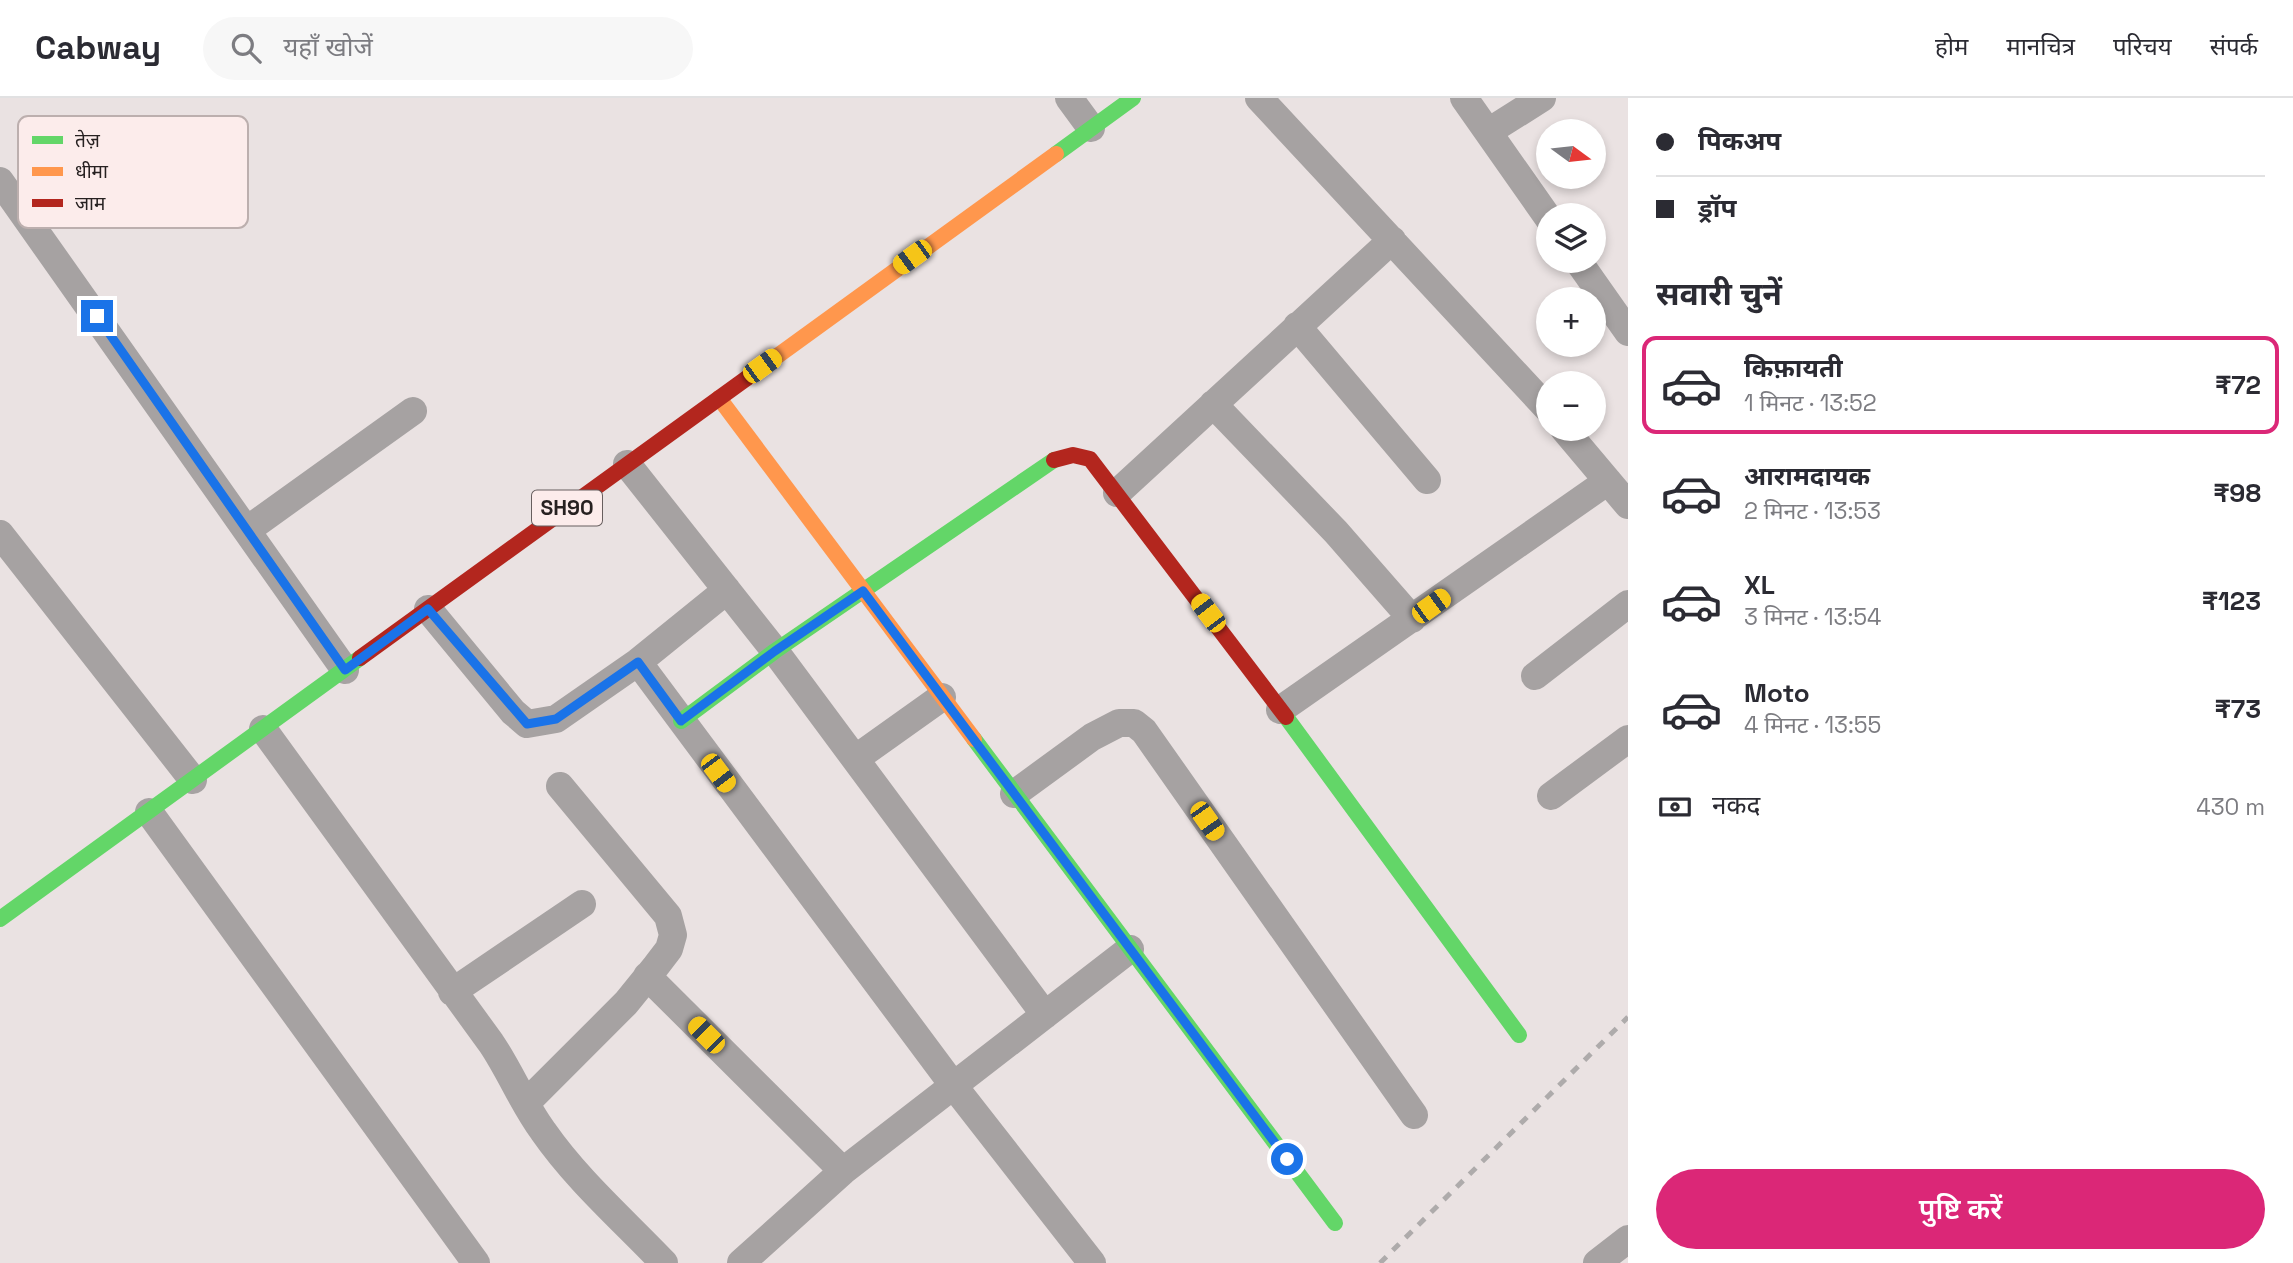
<!DOCTYPE html>
<html lang="hi">
<meta charset="utf-8">
<style>
body{margin:0;font-family:"Space Grotesk","Noto Sans Devanagari",sans-serif;background:#f7f7f7;color:#2b2b33;height:100vh;display:flex;flex-direction:column;font-size:26px;white-space:nowrap}
*{box-sizing:border-box;margin:0}
p{font-size:23px;color:#7c7c81}
.icon{flex:none;width:38px;height:38px;fill:none;stroke:currentColor;stroke-width:2;stroke-linecap:round;stroke-linejoin:round}
.map{position:relative;flex:1;overflow:hidden}
.side{display:flex;flex-direction:column;background:#fff;width:665px}
.side>*{flex:none}
.guide{display:grid;align-content:center;height:154px;padding:0 28px;background:#fff}
.needle{width:46px;rotate:105deg}
.controls{position:absolute;left:1536px;top:21px;display:grid;gap:14px}
.controls a{display:grid;place-items:center;width:70px;height:70px;border-radius:50%;background:#fff;box-shadow:0 4px 10px #0003;font-size:35px}
.end{position:absolute;width:32px;height:32px;margin:-16px;border:9px solid #1a73e8;background:#fff;box-shadow:0 0 0 4px #fff}
.from{border-radius:50%}
.car{position:absolute;width:21px;height:42px;margin:-21px -10px;border-radius:9px;box-shadow:0 0 5px 2px #0007;background:linear-gradient(#f5c518 24%,#345 0 40%,#f5c518 0 76%,#345 0 86%,#f5c518 0)}
.guide b{display:flex;align-items:center;gap:24px;height:66px;font-size:26px}
.guide b+b{border-top:2px solid #e1e1e2}
.guide i{width:18px;height:18px;background:#2b2b33}
ul{padding:0;list-style:none}
li{display:flex;align-items:center;gap:21px;height:98px;margin:0 14px 10px;padding:0 14px;border:4px solid transparent;border-radius:14px}
li div{flex:1}
li b{display:block;font-size:26px}
li em{font-style:normal;font-weight:600}
li.on{border-color:#db2777}
li>.icon{width:63px;height:63px;stroke-width:1.5}
h2{padding:0 28px;font-size:32px;line-height:84px}
.pay{display:flex;align-items:center;gap:18px;height:77px;padding:0 28px;font-size:26px}
.pay p{margin-inline-start:auto}
.action{display:flex;gap:14px;margin-top:auto;padding:14px 28px}
.action a{flex:1;height:80px;border-radius:42px;background:#db2777;color:#fff;font-size:28px;font-weight:600;line-height:80px;text-align:center}
header{display:flex;align-items:center;gap:42px;box-sizing:border-box;height:98px;padding:0 35px;background:#fff;border-bottom:2px solid #e1e1e2}
header strong{font-size:33px}
nav{display:flex;gap:38px;margin-inline-start:auto;font-size:24px}
.search{width:490px;height:63px;background:#f7f7f7;display:flex;align-items:center;gap:18px;box-sizing:border-box;padding:0 24px;border-radius:38px;color:#7c7c81;font-size:26px}
main{display:flex;flex:1;min-height:0}
.map>svg:first-child{display:block}
.lines{fill:none;stroke-linecap:round;stroke-linejoin:round}
.street{stroke:#a6a2a2;stroke-width:28}
.fast{stroke:#63d668;stroke-width:16}
.slow{stroke:#ff974d;stroke-width:16}
.jam{stroke:#b3261e;stroke-width:16}
.rail{stroke:#aeabab;stroke-width:5;stroke-dasharray:9 9;stroke-linecap:butt}
.route{stroke:#1a73e8;stroke-width:9}
.labels{text-anchor:middle;stroke-width:5;stroke-linejoin:round;paint-order:stroke}
.shield{fill:#fceceb;stroke:#675e5e;stroke-width:2}
.shield-label{font-size:21px;font-weight:bold;fill:#272121}
.key{fill:#fceceb;stroke:#bcafae;stroke-width:2}
.key-label{font-size:19px;fill:#272121}
</style>
<header>
<strong>Cabway</strong>
<div class="search"><svg class="icon" aria-label="search" viewBox="0 0 24 24"><circle cx="10" cy="10" r="6"/><path d="M15 15l6 6"/></svg>यहाँ खोजें</div>
<nav><a>होम</a><a>मानचित्र</a><a>परिचय</a><a>संपर्क</a></nav>
</header>
<main>
<div class="map">
<svg width="1628" height="1165" viewBox="0 0 1628 1165">
<rect width="100%" height="100%" fill="#eae2e2"/>
<g class="lines">
<path class="street" d="M1069 0 1091 30
M1259 0 1549 312
M1464 0 1549 121
M1488 34 1542 0
M0 83 345 572
M1578 163 1628 234
M1297 228 1427 382
M1213 306 1336 434 1412 521
M1564 331 1628 407
M627 366 775 553 1045 917
M1117 395 1392 142
M247 432 413 313
M0 436 193 682
M428 511 513 614 527 626 556 621 638 564 727 492
M638 564 953 987 1092 1165
M1535 578 1628 506
M1280 612 1608 383
M263 631 491 945C510 973 523 1006 543 1033 577 1082 623 1122 664 1165
M855 661 942 599
M1014 696 1092 639 1119 625H1134L1144 633 1414 1017
M1551 698 1628 641
M149 714 476 1165
M647 878 843 1073
M452 894 582 806
M526 1005 626 905 656 868 669 851 673 837 668 818 560 688
M741 1165 843 1073 1130 851
M1597 1165 1628 1141"/>
<path class="fast" d="M1056 56 1133 0
M1286 619 1519 937
M681 623 775 553 1054 362
M974 641 1335 1125
M0 821 360 560"/>
<path class="slow" d="M747 280 1056 56
M719 300 974 641"/>
<path class="jam" d="M1054 362 1073 357 1090 361 1286 619
M360 560 747 280"/>
<path class="rail" d="M1380 1165 1628 919"/>
</g>
<g class="lines">
<path class="route" d="M97 218 345 572 428 511 527 626 556 621 638 564 681 623 775 553 863 493 1287 1061"/>
</g>
<g class="labels">
<rect class="shield" x="532" y="392.5" width="70" height="35" rx="5"/>
<g class="shield-label">
<text x="567" y="417">SH90</text>
</g>
</g>
<rect x="18" y="18" width="230" height="112" rx="10" class="key"/>
<rect x="32" y="38" width="31" height="8" fill="#63d668"/>
<rect x="32" y="69" width="31" height="9" fill="#ff974d"/>
<rect x="32" y="101" width="31" height="8" fill="#b3261e"/>
<g class="key-label">
<text x="75" y="49">तेज़</text>
<text x="75" y="80">धीमा</text>
<text x="75" y="112">जाम</text>
</g>
</svg>
<div class="controls">
<a><svg class="needle" viewBox="-14 -14 28 28"><path d="M0-13l5 13h-10z" fill="#e53935"/><path d="M0 13l5-13h-10z" fill="#7c7c81"/></svg></a>
<a><svg class="icon" aria-label="layers" viewBox="0 0 24 24"><path d="M12 4l9 5-9 5-9-5zM3 14l9 5 9-5"/></svg></a>
<a>+</a>
<a>−</a>
</div>
<i class="end from" style="left:1287px;top:1061px"></i>
<i class="end" style="left:97px;top:218px"></i>
<i class="car" style="left:912px;top:159px;rotate:234deg"></i>
<i class="car" style="left:762px;top:268px;rotate:54deg"></i>
<i class="car" style="left:1431px;top:508px;rotate:54deg"></i>
<i class="car" style="left:1208px;top:515px;rotate:323deg"></i>
<i class="car" style="left:718px;top:675px;rotate:143deg"></i>
<i class="car" style="left:1207px;top:723px;rotate:145deg"></i>
<i class="car" style="left:706px;top:937px;rotate:315deg"></i>
</div>
<section class="side">
<div class="guide">
<b><i class="from"></i>पिकअप</b>
<b><i></i>ड्रॉप</b>
</div>
<h2>सवारी चुनें</h2>
<ul>
<li class="on"><svg class="icon" aria-label="car" viewBox="0 0 24 24"><path d="M5 17H2v-5l4-1 3-4h7l3 4 3 1v5h-3M9 17h6M6 11h13"/><circle cx="7" cy="17" r="2"/><circle cx="17" cy="17" r="2"/></svg><div><b>किफ़ायती</b><p>1 मिनट · 13:52</p></div><em>₹72</em></li>
<li><svg class="icon" aria-label="car" viewBox="0 0 24 24"><path d="M5 17H2v-5l4-1 3-4h7l3 4 3 1v5h-3M9 17h6M6 11h13"/><circle cx="7" cy="17" r="2"/><circle cx="17" cy="17" r="2"/></svg><div><b>आरामदायक</b><p>2 मिनट · 13:53</p></div><em>₹98</em></li>
<li><svg class="icon" aria-label="car" viewBox="0 0 24 24"><path d="M5 17H2v-5l4-1 3-4h7l3 4 3 1v5h-3M9 17h6M6 11h13"/><circle cx="7" cy="17" r="2"/><circle cx="17" cy="17" r="2"/></svg><div><b>XL</b><p>3 मिनट · 13:54</p></div><em>₹123</em></li>
<li><svg class="icon" aria-label="car" viewBox="0 0 24 24"><path d="M5 17H2v-5l4-1 3-4h7l3 4 3 1v5h-3M9 17h6M6 11h13"/><circle cx="7" cy="17" r="2"/><circle cx="17" cy="17" r="2"/></svg><div><b>Moto</b><p>4 मिनट · 13:55</p></div><em>₹73</em></li>
</ul>
<div class="pay"><svg class="icon" aria-label="cash" viewBox="0 0 24 24"><path d="M3 7h18v10H3z"/><circle cx="12" cy="12" r="2"/></svg>नकद<p>430 m</p></div>
<div class="action"><a>पुष्टि करें</a></div>
</section>
</main>
